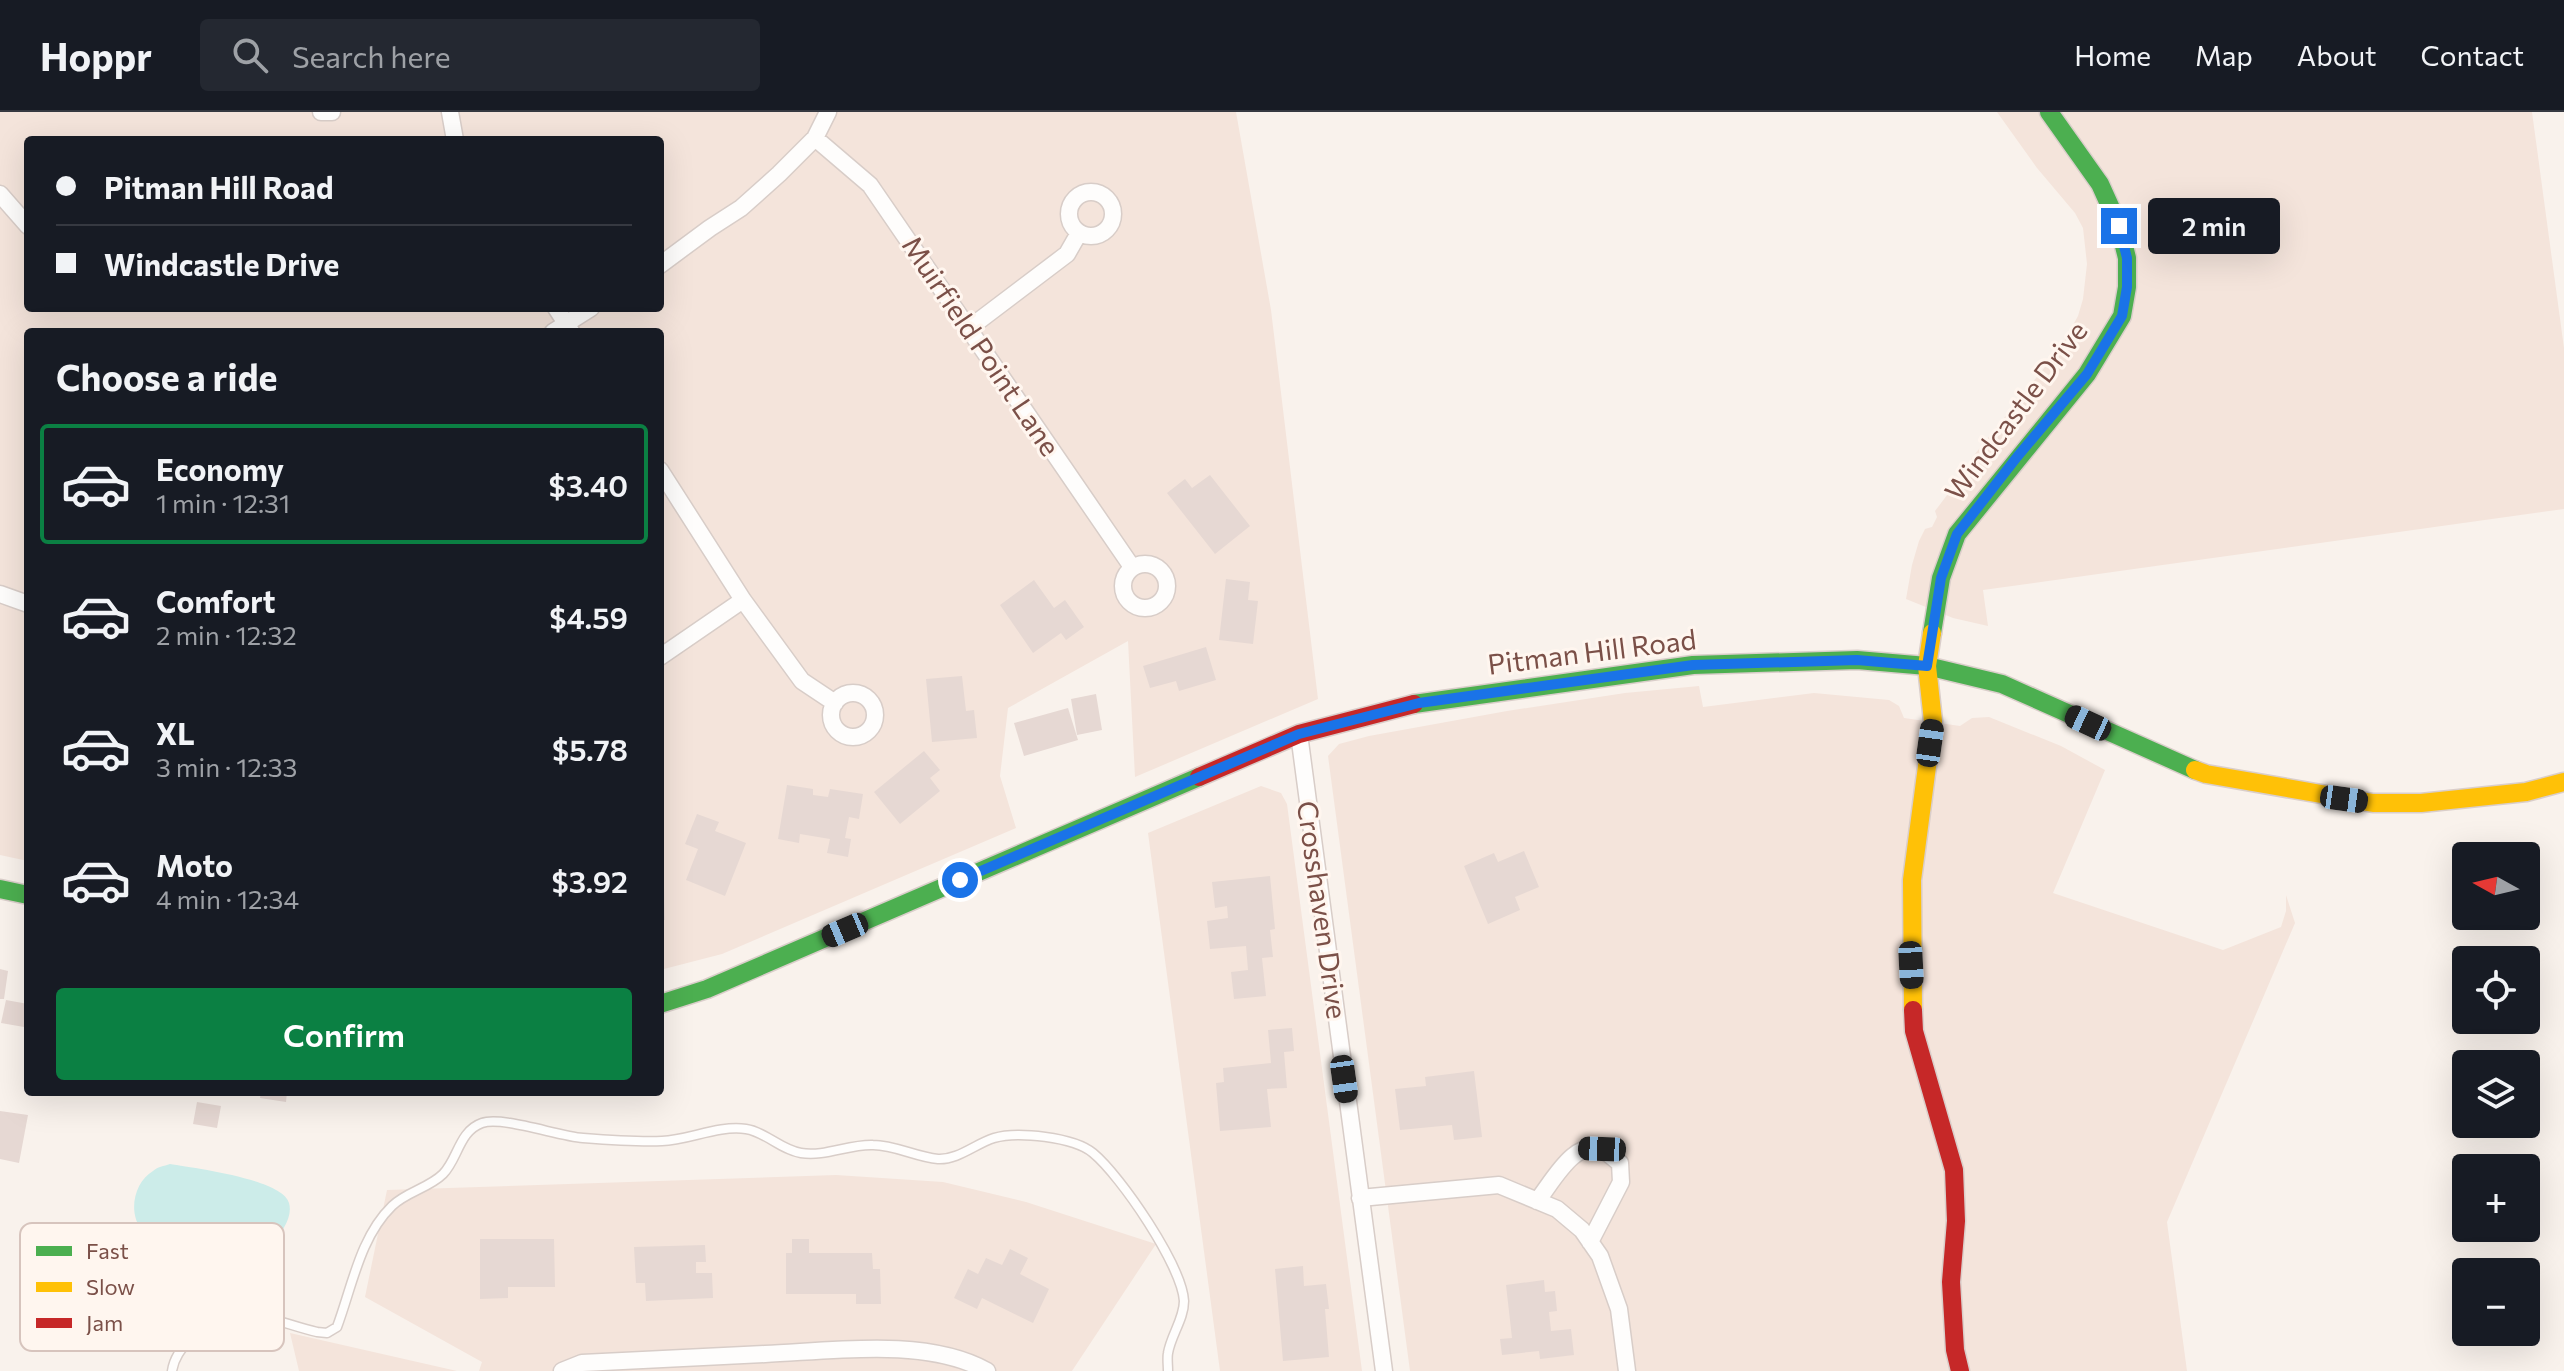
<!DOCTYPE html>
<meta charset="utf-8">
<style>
body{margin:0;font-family:Commissioner,sans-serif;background:#242831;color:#f1f3f6;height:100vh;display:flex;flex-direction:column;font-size:30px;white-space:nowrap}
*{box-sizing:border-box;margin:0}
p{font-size:26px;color:#9ea1a6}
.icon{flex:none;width:44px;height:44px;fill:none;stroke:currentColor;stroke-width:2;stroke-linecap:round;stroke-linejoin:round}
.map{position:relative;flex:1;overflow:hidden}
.details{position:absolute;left:24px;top:216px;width:640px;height:768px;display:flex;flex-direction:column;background:#171b24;border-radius:8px;box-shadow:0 8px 32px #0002}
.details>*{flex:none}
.guide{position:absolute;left:24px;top:24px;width:640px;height:176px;border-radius:8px;box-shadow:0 8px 32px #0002;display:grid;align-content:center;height:176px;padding:0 32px;background:#171b24}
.needle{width:52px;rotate:278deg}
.buttons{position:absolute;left:2452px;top:730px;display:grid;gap:16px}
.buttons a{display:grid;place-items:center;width:88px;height:88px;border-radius:8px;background:#171b24;box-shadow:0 8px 32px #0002;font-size:40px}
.end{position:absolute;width:36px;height:36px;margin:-18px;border:10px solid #1a73e8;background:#fff;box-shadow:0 0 0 4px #fff}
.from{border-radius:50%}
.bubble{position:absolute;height:56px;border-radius:8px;background:#171b24;box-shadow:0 8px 32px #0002;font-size:26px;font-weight:600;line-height:56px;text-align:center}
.car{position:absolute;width:24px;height:48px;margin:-24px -12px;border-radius:10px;box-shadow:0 0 6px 2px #0007;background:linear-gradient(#222 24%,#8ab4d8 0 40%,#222 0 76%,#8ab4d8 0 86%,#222 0)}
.guide b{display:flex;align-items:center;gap:28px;height:76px;font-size:30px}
.guide b+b{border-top:2px solid #363941}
.guide i{width:20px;height:20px;background:#f1f3f6}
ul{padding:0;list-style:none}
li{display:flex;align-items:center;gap:24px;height:120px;margin:0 16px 12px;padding:0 16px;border:4px solid transparent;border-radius:8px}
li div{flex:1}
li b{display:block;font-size:30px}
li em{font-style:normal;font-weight:600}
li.current{border-color:#0b8043}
li>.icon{width:72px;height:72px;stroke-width:1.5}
h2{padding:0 32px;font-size:36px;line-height:96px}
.cta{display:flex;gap:16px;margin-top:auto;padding:16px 32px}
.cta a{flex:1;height:92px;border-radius:8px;background:#0b8043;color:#fff;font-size:32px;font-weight:600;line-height:92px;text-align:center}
header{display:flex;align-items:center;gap:48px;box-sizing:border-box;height:112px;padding:0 40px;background:#171b24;border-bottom:2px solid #363941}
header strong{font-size:38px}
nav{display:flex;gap:44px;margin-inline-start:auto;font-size:28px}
.search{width:560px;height:72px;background:#242831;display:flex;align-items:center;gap:20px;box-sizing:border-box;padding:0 28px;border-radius:8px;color:#9ea1a6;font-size:30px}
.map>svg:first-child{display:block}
.residential{fill:#f4e4db;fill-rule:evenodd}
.water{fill:#ccece9}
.building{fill:#e6d8d3}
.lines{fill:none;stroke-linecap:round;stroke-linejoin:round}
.lane-casing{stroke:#d8cdc8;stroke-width:11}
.street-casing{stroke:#d8cdc8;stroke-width:19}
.fast-casing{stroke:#daceca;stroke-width:21}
.slow-casing{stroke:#daceca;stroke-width:21}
.jam-casing{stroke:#daceca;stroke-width:21}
.lane{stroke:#fefdfc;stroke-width:8}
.street{stroke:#fefdfc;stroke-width:16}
.fast{stroke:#4caf50;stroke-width:18}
.slow{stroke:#ffc107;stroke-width:18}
.jam{stroke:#c62828;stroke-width:18}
.route{stroke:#1a73e8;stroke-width:10}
.labels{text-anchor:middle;stroke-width:6;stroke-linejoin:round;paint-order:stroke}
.street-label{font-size:28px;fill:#7b5048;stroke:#fff6ef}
.key{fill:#fff6ef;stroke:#d7c4bd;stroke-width:2}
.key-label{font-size:22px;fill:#7b5048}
</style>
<header>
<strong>Hoppr</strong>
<div class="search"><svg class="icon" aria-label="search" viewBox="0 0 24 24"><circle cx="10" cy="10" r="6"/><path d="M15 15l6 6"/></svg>Search here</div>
<nav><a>Home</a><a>Map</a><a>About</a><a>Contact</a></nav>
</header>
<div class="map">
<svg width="2564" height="1259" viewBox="0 0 2564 1259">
<rect width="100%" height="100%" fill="#f9f2ec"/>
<path class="residential" d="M0 0H1236L1271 198 1318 587 1135 665 1128 529 1008 596 1000 664 1016 716 722 842 660 858V220H28V749L0 743ZM28 28H660V196H28Z
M1997 0H2532L2564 236V397L1983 478 1988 514 1953 506 1906 487 1912 453 1919 429 1925 417 1932 415 1937 405 1935 399 1963 362 1969 361 1973 353 1971 347 2061 235 2078 204 2083 187 2087 152 2083 116 2075 101 2037 56Z
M1699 574 1703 595 1814 581 1889 588 1899 594 1904 606 1960 614 1972 606 1989 605 2061 634 2105 658 2053 781 2223 838 2281 815 2286 799V783L2295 811 2167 1110 2187 1259H1410L1328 644 1339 632 1369 624 1507 599 1625 581Z
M1261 674 1281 681 1287 692 1362 1259H1220L1148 721Z
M836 1063 943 1070 1026 1090 1156 1132 1072 1259H479L482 1250 365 1185 387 1078Z
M290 1221 457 1259H299Z"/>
<path class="water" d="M170 1052C193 1056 283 1067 289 1091 293 1105 282 1120 273 1130 263 1142 249 1156 233 1156 205 1156 182 1138 159 1127 153 1124 147 1123 143 1119 127 1102 134 1070 153 1059 157 1055 164 1054 170 1052Z"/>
<path class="building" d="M1210 363 1250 414 1215 442 1167 381 1185 367 1192 376Z
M1226 467 1250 470 1248 488 1258 489 1253 532 1219 528Z
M1034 468 1054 496 1065 488 1084 515 1066 528 1061 521 1033 541 1000 493Z
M1206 535 1216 568 1179 579 1176 569 1150 576 1143 554Z
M962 564 966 599 974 598 977 626 932 630 926 567Z
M1096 582 1102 618 1077 623 1071 587Z
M1068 596 1078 628 1024 644 1014 611Z
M924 639 940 658 930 666 940 679 900 712 874 680Z
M787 673 813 677V683L828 685 830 677 863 682 859 707 849 705 845 726 851 727 848 745 827 741 830 727 800 722 799 731 778 727Z
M697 702 719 710 715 719 746 731 725 784 686 768 698 737 685 732Z
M1524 739 1539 775 1515 785 1520 798 1488 812 1464 754 1494 741 1498 750Z
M1270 764 1275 817 1270 818 1273 845 1262 846 1266 884 1234 887 1231 860 1248 858 1246 834 1210 837 1207 809 1228 806 1227 794 1215 796 1212 770Z
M660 775H664L665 808H660Z
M0 857 8 859 4 887H0Z
M6 888 28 892 24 915 1 911Z
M1292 916 1294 939 1284 940 1287 976 1267 977 1271 1015 1220 1019 1216 971 1224 970 1223 956 1271 951 1268 918Z
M1474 959 1482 1025 1454 1028 1452 1013 1400 1018 1395 977 1426 974 1425 965Z
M261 980H287L286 990 260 986Z
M197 990 221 994 217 1016 193 1012Z
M0 999 28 1003 19 1051 0 1047Z
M480 1127H554L555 1175H508V1186L480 1187Z
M792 1127H809V1141H872L873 1157H880L881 1192H856V1182H786V1141H792Z
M705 1133 706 1150H696V1161H712L713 1186 646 1189 645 1171H636L634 1135Z
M1010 1137 1028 1146 1020 1162 1049 1177 1033 1211 982 1186 977 1197 954 1186 968 1157 978 1162 986 1146 1002 1153Z
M1303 1154 1304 1174 1326 1172 1329 1197H1325L1329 1245 1283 1249 1275 1157Z
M1544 1168 1545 1180 1555 1179 1557 1199 1549 1200 1551 1219 1571 1217 1574 1243 1540 1247 1539 1239 1502 1243 1500 1227 1512 1226 1506 1173Z"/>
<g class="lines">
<g class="lane-casing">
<path id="lane" d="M172 1259C174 1246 181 1237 190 1227 227 1182 270 1209 317 1220L327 1221 337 1215C352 1175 360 1125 392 1094 406 1080 429 1076 443 1062 458 1047 459 1019 482 1011 502 1004 558 1024 583 1026 609 1028 636 1030 662 1029 689 1028 718 1013 746 1017 766 1020 781 1038 801 1041 825 1045 849 1032 873 1033 895 1033 916 1045 938 1047 958 1048 975 1032 994 1026 1017 1019 1074 1025 1093 1041 1121 1064 1182 1154 1184 1189 1184 1207 1171 1223 1168 1241 1167 1246 1168 1253 1168 1259"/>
</g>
<g class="street-casing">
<path id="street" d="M321 0H332
M450 0 455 28
M815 26 870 73 1132 455
M1069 102a22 22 0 1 1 44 0a22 22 0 1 1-44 0Z
M0 82 28 114
M660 153 710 116 741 96 779 62 815 26 828 0
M556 196 571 219
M968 217 1067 142 1079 121
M553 220 591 196
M660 358 743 488 802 569 835 591
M1123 474a22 22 0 1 1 44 0a22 22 0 1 1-44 0Z
M0 482 28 492
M660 545 743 488
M831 603a22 22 0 1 1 44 0a22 22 0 1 1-44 0Z
M1299 622 1384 1259
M1360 1086 1499 1073 1557 1097 1582 1118 1600 1144 1619 1197 1627 1259
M1537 1089C1552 1071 1576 1023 1604 1039 1610 1042 1615 1048 1620 1051L1621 1070 1590 1130
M562 1259 582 1251C643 1248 704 1245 765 1242 832 1239 927 1225 987 1259"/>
</g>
<g class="fast-casing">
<path id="fast" d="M1932 521 1941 466 1957 422 2087 262 2122 204 2127 175V146L2119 114 2100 72 2049 0
M1414 592 1693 553 1857 548 1927 554 2002 572 2195 658
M0 777 28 783
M660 892 707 877 1199 665"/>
</g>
<g class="slow-casing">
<path id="slow" d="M2195 658 2206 662 2373 691H2421L2526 680 2564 670
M1913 898 1912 768 1933 609 1927 554 1932 521"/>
</g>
<g class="jam-casing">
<path id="jam" d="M1199 665 1299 622 1414 592
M1913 898 1914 919 1954 1058 1956 1109 1951 1170 1955 1238 1960 1259"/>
</g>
<use href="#lane" class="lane"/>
<use href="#street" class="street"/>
<use href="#fast" class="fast"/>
<use href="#slow" class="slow"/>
<use href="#jam" class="jam"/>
</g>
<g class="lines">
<path class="route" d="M960 768 1299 622 1419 591 1693 553 1857 548 1927 554 1941 466 1957 422 2017 345 2087 262 2122 204 2127 175V146L2119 114"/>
</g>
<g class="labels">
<g class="street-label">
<text transform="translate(981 234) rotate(56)" y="10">Muirfield Point Lane</text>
<text transform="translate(2016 299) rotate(-53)" y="10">Windcastle Drive</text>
<text transform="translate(1592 540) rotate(-7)" y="10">Pitman Hill Road</text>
<text transform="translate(1322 798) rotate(82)" y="10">Crosshaven Drive</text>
</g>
</g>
<rect x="20" y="1111" width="264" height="128" rx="12" class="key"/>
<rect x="36" y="1134" width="36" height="10" fill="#4caf50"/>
<rect x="36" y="1170" width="36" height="10" fill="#ffc107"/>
<rect x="36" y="1206" width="36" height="10" fill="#c62828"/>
<g class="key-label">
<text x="86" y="1147">Fast</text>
<text x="86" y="1183">Slow</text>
<text x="86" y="1219">Jam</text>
</g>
</svg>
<div class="buttons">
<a><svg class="needle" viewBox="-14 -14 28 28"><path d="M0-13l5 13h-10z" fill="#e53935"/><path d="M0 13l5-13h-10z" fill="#9ea1a6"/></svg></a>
<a><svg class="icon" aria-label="locate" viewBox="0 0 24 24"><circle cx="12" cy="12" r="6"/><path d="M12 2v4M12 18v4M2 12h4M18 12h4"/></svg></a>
<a><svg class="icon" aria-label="layers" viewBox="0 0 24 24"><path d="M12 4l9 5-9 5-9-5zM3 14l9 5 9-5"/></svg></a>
<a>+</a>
<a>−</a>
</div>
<i class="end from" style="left:960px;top:768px"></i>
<i class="end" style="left:2119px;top:114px"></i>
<div class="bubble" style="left:2148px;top:86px;width:132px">2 min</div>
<i class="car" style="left:2088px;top:611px;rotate:295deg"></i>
<i class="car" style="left:1930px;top:631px;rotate:8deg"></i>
<i class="car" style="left:2344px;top:687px;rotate:98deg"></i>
<i class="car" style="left:845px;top:818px;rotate:247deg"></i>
<i class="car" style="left:1911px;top:853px;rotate:177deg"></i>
<i class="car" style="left:1344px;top:967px;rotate:172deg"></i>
<i class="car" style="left:1602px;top:1037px;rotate:272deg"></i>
<div class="guide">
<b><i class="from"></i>Pitman Hill Road</b>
<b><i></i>Windcastle Drive</b>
</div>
<section class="details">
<h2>Choose a ride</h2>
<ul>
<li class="current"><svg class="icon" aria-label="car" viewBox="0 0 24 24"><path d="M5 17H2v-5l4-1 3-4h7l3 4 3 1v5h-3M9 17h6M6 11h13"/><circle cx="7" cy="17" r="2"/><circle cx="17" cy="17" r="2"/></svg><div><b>Economy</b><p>1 min · 12:31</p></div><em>$3.40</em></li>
<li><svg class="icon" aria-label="car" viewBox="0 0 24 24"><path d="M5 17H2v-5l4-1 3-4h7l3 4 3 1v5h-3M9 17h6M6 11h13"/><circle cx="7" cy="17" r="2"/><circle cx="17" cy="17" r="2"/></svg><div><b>Comfort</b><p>2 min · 12:32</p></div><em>$4.59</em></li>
<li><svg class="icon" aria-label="car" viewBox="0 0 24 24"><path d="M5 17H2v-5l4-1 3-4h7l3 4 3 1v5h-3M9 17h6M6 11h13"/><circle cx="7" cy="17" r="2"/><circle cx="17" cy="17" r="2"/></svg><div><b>XL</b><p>3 min · 12:33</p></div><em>$5.78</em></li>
<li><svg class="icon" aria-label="car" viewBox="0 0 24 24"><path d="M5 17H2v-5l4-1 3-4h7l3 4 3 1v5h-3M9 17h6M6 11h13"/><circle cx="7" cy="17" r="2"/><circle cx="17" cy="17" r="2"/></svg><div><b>Moto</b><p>4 min · 12:34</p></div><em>$3.92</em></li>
</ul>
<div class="cta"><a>Confirm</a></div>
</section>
</div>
